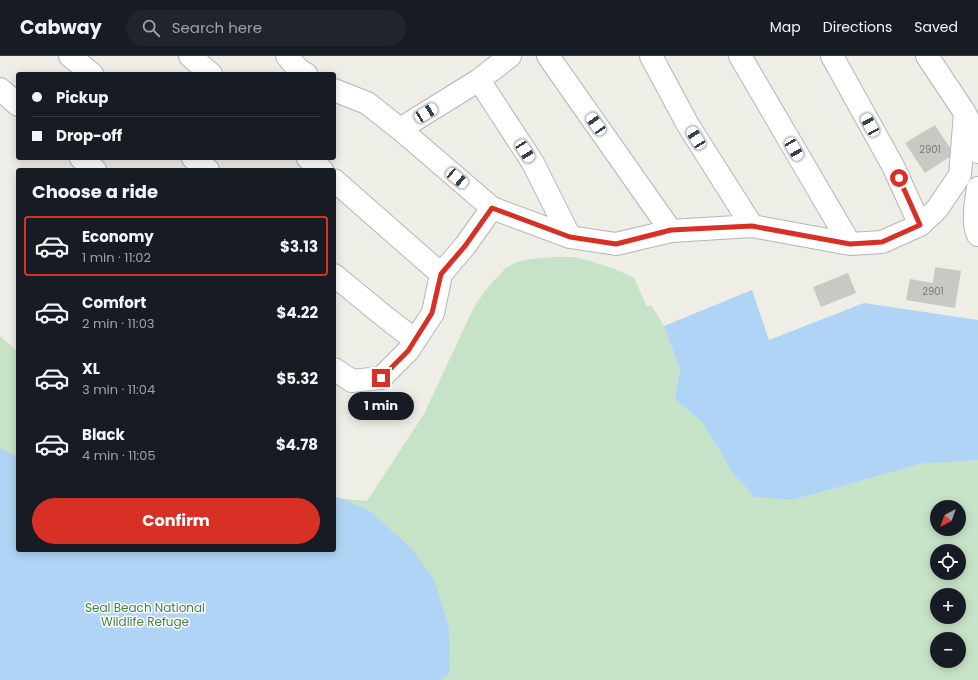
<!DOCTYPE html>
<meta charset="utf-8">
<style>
body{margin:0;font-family:Poppins,sans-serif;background:#20242c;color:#f1f3f6;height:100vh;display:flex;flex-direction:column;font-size:15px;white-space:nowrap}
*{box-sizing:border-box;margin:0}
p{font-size:13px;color:#9ea1a6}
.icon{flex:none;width:22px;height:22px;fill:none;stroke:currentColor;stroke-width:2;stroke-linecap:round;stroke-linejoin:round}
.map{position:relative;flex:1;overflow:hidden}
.drawer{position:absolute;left:16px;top:112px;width:320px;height:384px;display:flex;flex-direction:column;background:#171b24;border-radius:4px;box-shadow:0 2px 10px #0003}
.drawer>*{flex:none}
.hud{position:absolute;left:16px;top:16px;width:320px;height:88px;border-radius:4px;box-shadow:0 2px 10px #0003;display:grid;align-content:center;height:88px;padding:0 16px;background:#171b24}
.needle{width:26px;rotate:221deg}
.tools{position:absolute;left:930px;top:444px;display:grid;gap:8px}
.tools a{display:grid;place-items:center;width:36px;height:36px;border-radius:50%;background:#171b24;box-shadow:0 2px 10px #0003;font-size:20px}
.end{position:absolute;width:18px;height:18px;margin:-9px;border:5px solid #d93025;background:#fff;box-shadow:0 0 0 2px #fff}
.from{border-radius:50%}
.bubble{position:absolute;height:28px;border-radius:14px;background:#171b24;box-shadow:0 2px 10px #0003;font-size:13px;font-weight:700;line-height:28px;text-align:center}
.car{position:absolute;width:12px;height:24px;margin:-12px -6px;border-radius:5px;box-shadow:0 0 3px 1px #0007;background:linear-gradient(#fff 24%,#345 0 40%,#fff 0 76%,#345 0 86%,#fff 0)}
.hud b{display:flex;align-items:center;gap:14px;height:38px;font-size:15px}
.hud b+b{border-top:1px solid #363941}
.hud i{width:10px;height:10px;background:#f1f3f6}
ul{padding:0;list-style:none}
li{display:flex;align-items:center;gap:12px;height:60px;margin:0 8px 6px;padding:0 8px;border:2px solid transparent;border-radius:4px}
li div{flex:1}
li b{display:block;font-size:15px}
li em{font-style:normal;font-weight:700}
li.selected{border-color:#d93025}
li>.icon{width:36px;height:36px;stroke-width:1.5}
h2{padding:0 16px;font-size:18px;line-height:48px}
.action{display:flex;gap:8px;margin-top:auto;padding:8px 16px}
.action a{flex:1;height:46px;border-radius:24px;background:#d93025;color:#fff;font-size:16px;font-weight:700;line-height:46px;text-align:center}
header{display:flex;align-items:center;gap:24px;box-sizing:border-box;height:56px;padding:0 20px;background:#171b24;border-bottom:1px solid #363941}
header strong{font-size:19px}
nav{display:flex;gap:22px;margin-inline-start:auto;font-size:14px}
.search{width:280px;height:36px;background:#20242c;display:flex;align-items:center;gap:10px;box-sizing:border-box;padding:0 14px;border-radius:22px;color:#9ea1a6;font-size:15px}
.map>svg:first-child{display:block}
.green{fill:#c6e3c7;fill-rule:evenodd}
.water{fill:#afd4f5}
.building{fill:#cac8c3}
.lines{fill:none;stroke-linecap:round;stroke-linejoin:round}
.minor-casing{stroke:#b3b6b9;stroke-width:24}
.minor{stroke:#fff;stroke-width:22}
.route{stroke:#d93025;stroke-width:5}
.labels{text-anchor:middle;stroke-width:3;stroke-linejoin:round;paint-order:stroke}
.number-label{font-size:10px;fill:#797b7c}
.park-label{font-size:12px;fill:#408246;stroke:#fff}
</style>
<header>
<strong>Cabway</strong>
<div class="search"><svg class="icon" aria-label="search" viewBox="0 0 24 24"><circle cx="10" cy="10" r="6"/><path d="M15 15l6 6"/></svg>Search here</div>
<nav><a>Map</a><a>Directions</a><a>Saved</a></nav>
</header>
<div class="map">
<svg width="978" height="624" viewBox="0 0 978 624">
<rect width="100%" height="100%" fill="#eeede6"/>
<path class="green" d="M555 201H573L587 204 615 213 634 222 647 251 651 249 664 270 680 314 675 343 702 366 732 416 793 444 920 408 978 404V624H0V280L18 296V494H334V442L367 445 424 358 475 249 489 230 505 213 516 206 532 203ZM937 451H959V473H937ZM937 495H959V517H937ZM937 539H959V561H937ZM937 583H959V605H937Z"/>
<path class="water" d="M752 234 769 284 864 247 978 264V404L920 408 793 444 755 441 732 416 702 366 675 343 680 314 664 270Z
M0 392 18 401V494H334V442L337 441 370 455 411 492 434 524 449 572 450 617 441 624H0Z"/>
<path class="building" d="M935 69 954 98 925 117 905 87Z
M935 211 961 215 955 252 906 244 910 223 933 227Z
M848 217 856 237 821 251 813 231Z"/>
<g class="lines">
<g class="minor-casing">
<path id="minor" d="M70 0 92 18
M190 0 211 18
M287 0 299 14 306 18
M548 0 671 175
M651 0 688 69 752 170
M740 0 850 188
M832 0 893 110 920 169
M927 0 965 57 976 81 978 96
M479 24 533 107 570 181
M0 33 18 49
M334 34 367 47 400 73 492 152 465 190 441 218 334 124
M400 73 479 24 510 0
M81 102 95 114
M193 102 208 114
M308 102 322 114
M978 132C976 145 972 167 978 179
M492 152 570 181 616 188 671 175 752 170 850 188 882 186 920 169 937 153 960 119 965 57
M334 219 385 261 415 284
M334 313 352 325 381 322 408 295 433 257 441 218"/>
</g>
<use href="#minor" class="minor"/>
</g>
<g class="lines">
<path class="route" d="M381 322 408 295 432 257 441 218 465 190 492 152 570 181 616 188 671 174 752 170 850 188 882 186 920 169 899 122"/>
</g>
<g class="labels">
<g class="number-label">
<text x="930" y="97">2901</text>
<text x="933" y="239">2901</text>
</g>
<g class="park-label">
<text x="145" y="556">Seal Beach National<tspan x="145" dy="14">Wildlife Refuge</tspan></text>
</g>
</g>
</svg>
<div class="tools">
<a><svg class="needle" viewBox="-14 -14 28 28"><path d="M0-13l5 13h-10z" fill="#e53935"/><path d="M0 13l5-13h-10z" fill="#9ea1a6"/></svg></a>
<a><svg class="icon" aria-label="locate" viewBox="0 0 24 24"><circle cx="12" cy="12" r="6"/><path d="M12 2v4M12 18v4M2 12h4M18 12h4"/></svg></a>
<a>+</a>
<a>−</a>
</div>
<i class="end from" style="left:899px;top:122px"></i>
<i class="end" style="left:381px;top:322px"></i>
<div class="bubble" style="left:348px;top:336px;width:66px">1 min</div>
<i class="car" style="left:426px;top:57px;rotate:58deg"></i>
<i class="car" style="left:596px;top:68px;rotate:325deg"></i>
<i class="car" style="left:870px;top:69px;rotate:331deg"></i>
<i class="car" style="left:696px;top:82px;rotate:328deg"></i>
<i class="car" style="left:794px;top:93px;rotate:150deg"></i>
<i class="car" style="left:525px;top:95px;rotate:147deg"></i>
<i class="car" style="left:457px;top:122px;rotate:130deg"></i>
<div class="hud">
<b><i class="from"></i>Pickup</b>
<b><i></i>Drop-off</b>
</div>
<section class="drawer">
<h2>Choose a ride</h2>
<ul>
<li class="selected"><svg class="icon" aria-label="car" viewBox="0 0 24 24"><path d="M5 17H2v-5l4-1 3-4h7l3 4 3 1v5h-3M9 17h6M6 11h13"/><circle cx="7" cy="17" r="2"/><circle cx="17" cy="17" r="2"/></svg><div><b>Economy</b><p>1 min · 11:02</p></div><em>$3.13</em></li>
<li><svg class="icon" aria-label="car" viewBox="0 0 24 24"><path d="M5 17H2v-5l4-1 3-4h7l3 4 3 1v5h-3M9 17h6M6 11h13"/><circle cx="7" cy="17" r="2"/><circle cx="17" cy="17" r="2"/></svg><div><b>Comfort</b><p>2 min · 11:03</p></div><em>$4.22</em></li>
<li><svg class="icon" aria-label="car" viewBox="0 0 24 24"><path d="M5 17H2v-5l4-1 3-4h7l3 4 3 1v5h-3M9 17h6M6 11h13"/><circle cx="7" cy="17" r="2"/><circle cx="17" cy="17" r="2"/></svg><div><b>XL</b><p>3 min · 11:04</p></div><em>$5.32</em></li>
<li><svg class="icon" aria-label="car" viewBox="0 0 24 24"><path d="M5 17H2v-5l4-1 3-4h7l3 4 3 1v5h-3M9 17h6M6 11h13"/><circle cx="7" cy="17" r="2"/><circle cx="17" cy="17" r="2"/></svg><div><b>Black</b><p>4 min · 11:05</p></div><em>$4.78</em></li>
</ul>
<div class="action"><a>Confirm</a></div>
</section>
</div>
